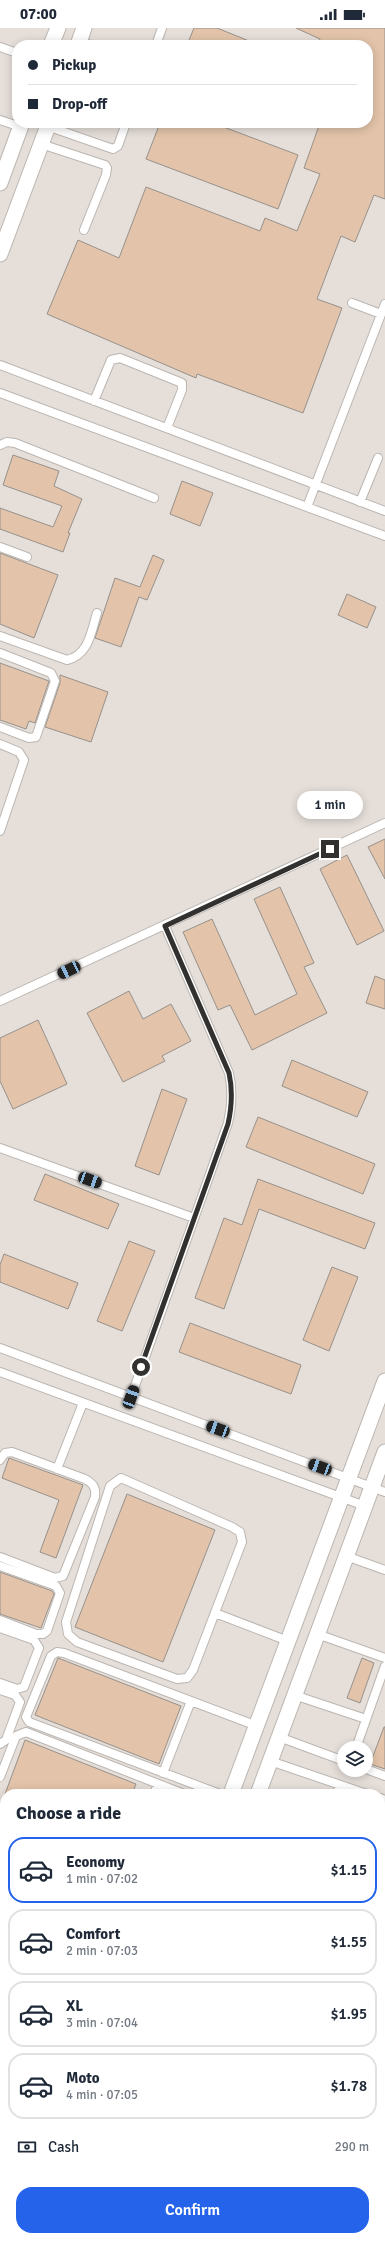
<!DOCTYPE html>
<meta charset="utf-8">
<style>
body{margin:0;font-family:Signika,sans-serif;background:#f6f6f7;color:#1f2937;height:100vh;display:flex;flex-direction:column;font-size:15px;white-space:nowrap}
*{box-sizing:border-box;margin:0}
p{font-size:13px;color:#747a83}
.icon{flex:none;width:22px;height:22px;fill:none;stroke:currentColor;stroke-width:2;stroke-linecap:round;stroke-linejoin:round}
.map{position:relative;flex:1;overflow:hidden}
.side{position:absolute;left:0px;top:1761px;width:385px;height:452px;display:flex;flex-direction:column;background:#fff;border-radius:16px 16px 0 0;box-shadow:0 2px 10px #0003}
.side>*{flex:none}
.banner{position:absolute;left:12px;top:12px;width:361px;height:88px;border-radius:16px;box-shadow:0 2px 10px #0003;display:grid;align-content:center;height:88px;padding:0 16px;background:#fff}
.buttons{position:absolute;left:337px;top:1713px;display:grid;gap:8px}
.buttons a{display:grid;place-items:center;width:36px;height:36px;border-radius:50%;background:#fff;box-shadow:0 2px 10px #0003;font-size:20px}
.end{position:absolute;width:18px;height:18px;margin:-9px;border:5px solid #33312f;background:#fff;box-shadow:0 0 0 2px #fff}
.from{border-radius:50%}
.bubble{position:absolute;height:28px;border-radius:14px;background:#fff;box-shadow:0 2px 10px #0003;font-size:13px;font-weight:600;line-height:28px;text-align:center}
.car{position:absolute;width:12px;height:24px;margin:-12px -6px;border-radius:5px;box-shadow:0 0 3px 1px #0007;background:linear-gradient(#222 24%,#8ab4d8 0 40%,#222 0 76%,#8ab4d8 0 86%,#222 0)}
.banner b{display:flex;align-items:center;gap:14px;height:38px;font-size:15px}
.banner b+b{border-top:1px solid #e0e1e3}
.banner i{width:10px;height:10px;background:#1f2937}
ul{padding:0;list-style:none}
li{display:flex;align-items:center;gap:12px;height:66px;margin:0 8px 6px;padding:0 8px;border:2px solid #e0e1e3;border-radius:16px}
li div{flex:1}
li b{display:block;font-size:15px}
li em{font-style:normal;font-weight:600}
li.selected{border-color:#2563eb}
li>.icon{width:36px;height:36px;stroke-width:1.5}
h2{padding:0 16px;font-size:18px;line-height:48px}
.pay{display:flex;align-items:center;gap:10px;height:44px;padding:0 16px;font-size:15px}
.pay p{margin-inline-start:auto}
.button{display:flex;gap:8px;margin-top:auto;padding:8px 16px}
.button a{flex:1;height:46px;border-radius:16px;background:#2563eb;color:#fff;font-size:16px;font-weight:600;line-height:46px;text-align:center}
.status{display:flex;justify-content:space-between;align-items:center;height:28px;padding:0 20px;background:#fff;direction:ltr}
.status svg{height:11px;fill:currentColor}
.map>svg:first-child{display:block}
.building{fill:#e3c4aa;stroke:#96918c}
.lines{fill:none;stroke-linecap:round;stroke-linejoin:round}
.service-casing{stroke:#bcb6b1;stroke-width:10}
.minor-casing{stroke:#bcb6b1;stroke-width:17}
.service{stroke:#fff;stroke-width:8}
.minor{stroke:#fff;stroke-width:15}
.route{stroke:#33312f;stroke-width:5}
</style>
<div class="status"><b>07:00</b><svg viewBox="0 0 49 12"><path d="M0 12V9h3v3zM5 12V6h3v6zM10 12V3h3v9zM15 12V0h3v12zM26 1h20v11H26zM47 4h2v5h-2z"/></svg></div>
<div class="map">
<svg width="385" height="2213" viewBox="0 0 385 2213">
<rect width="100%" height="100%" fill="#e5ded9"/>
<path class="building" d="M194 0H217L259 17H187Z
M296 0H385V171L374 167 355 214 341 208 317 271 342 280 303 385 197 346 196 350 47 286 78 212 119 230 146 159 260 203 265 190 297 203 320 146 304 140 320 95H368V17H318L320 11Z
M160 95H213L298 127 278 181 146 131Z
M13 427 59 443 54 458 82 471 68 505H70L63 524 0 501V480L53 499 62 478 3 457Z
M182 453 213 465 200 498 170 486Z
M0 525 58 547 34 610 0 596Z
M153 527 164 532 147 572 139 569 121 619 95 610 115 550 140 559Z
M347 566 376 579 367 600 338 587Z
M0 635 49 653 35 695 29 693 26 701 0 692Z
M60 647 108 664 91 714 45 699 60 655Z
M385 811V851L368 819Z
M347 827 384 903 357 917 320 841Z
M280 859 314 935 304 939 327 985 252 1022 230 977 218 982 183 904 212 891 255 987 297 966 254 871Z
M375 948 385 952V981L366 975Z
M129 963 143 991 171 976 191 1013 162 1028 165 1033 123 1054 87 985Z
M38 992 67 1056 13 1081 0 1053V1010Z
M292 1032 368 1064 357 1089 282 1058Z
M162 1061 187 1071 159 1147 135 1138Z
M258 1089 375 1136 363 1166 246 1119Z
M45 1146 119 1176 108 1201 34 1172Z
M258 1151 375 1195 365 1221 259 1181 224 1281 195 1270 224 1190 242 1197Z
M129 1213 155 1223 122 1303 97 1293Z
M4 1226 78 1255 68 1281 0 1254V1237Z
M332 1239 358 1249 329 1323 303 1312Z
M190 1295 301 1337 291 1366 179 1324Z
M9 1430 83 1457 56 1530 40 1524 59 1472 2 1450Z
M127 1466 215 1502 163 1634 75 1599Z
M0 1544 52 1563 54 1566 41 1600 0 1586Z
M58 1630 181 1678 159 1736 35 1687Z
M362 1630 374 1635 360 1675 347 1670Z
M384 1699H385V1741L370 1736Z
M25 1712 136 1756 132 1766H5Z"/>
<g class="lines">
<g class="service-casing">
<path id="service" d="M79 13 91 17
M156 17 162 0
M0 19 17 25
M0 92 21 99
M47 98 113 121 118 118 126 95
M41 116 105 137 107 140 106 147 84 202
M352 275 381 286
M0 337 385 483
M0 365 385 508
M94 373 111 332 120 330 182 355V362L167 400
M0 417 7 414 15 415 154 470
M360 474 378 430
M307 479 385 276
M0 519 27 529
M0 608 67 632C89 627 91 604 97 585
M0 625 51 645 55 653 36 709 29 710 0 699
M0 716 19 724 24 732 0 803
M0 973 385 795
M0 1120 194 1190
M0 1320 385 1464
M0 1344 365 1478
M131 1369 228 1095C232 1078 233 1063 229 1045L165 898
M0 1432 5 1425 12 1424 85 1451C94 1456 96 1460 95 1469L63 1548 55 1550 0 1529
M57 1441 83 1375
M121 1450 232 1499 240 1504 242 1514 193 1642 187 1650 177 1651 77 1614 68 1606 66 1594 110 1458Z
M346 1528 385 1542
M0 1538 56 1558 60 1565 47 1603 43 1606H36L0 1592
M215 1585 288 1613
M0 1600 34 1612 39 1620 24 1659 17 1661 0 1655
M317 1606 385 1630
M0 1662 15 1667 20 1674 6 1712 0 1716
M294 1667 366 1691
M279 1709 344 1733
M356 1720 385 1638
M270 1733 367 1766
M366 1741 385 1748
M163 1745 191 1673
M0 1749 16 1708 26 1704 184 1766
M154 1766 158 1756
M220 1766 29 1694 26 1689 51 1628 57 1624 64 1625 257 1698
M337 1766 340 1757
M380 1770 385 1772
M0 1784 5 1785
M0 1826 5 1811
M0 1880 5 1882
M380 1884 385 1885
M0 1888 5 1890
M0 1972 5 1974
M0 1989 5 1991
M380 2033 385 2035
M0 2078 5 2080
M380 2146 385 2147
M0 2172 5 2174
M111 2208 125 2213
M168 2213 170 2208"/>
</g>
<g class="minor-casing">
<path id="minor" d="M51 17 58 0
M78 17 84 0
M0 155 22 95
M0 226 49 95
M231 1766 385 1353
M258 1766 385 1424
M65 2213 67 2208
M91 2213 92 2208"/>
</g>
<use href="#service" class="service"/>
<use href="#minor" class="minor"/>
</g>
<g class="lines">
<path class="route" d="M141 1339 228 1096C232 1078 233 1063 229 1045L165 898 330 821"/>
</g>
</svg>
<div class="buttons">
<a><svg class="icon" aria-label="layers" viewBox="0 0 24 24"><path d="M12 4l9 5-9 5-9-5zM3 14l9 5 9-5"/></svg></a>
</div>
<i class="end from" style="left:141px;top:1339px"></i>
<i class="end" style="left:330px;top:821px"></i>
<div class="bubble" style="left:297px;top:763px;width:66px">1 min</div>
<i class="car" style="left:69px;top:942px;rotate:245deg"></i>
<i class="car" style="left:90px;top:1152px;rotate:110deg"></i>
<i class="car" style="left:131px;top:1369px;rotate:20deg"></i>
<i class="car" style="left:218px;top:1401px;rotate:290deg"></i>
<i class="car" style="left:320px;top:1439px;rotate:290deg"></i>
<div class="banner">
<b><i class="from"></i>Pickup</b>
<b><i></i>Drop-off</b>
</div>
<section class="side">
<h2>Choose a ride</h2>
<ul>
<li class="selected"><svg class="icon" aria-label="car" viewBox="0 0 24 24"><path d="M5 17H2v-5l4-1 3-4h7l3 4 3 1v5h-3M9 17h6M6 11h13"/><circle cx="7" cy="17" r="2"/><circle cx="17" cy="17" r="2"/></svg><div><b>Economy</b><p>1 min · 07:02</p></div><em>$1.15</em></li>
<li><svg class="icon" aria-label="car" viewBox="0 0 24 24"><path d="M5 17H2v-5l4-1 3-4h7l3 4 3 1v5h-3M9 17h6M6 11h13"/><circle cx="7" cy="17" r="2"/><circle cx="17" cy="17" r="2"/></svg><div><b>Comfort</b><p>2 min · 07:03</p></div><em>$1.55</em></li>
<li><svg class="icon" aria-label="car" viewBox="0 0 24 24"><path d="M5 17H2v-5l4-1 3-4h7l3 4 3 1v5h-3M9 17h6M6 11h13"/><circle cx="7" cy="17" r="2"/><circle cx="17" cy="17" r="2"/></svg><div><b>XL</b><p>3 min · 07:04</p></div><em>$1.95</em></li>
<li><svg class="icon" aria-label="car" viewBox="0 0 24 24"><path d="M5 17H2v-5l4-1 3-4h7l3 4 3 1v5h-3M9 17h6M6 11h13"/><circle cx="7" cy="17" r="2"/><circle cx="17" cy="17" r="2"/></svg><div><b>Moto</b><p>4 min · 07:05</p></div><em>$1.78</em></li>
</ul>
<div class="pay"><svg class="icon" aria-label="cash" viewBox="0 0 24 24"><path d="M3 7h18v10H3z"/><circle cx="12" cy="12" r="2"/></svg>Cash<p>290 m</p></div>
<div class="button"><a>Confirm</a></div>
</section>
</div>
